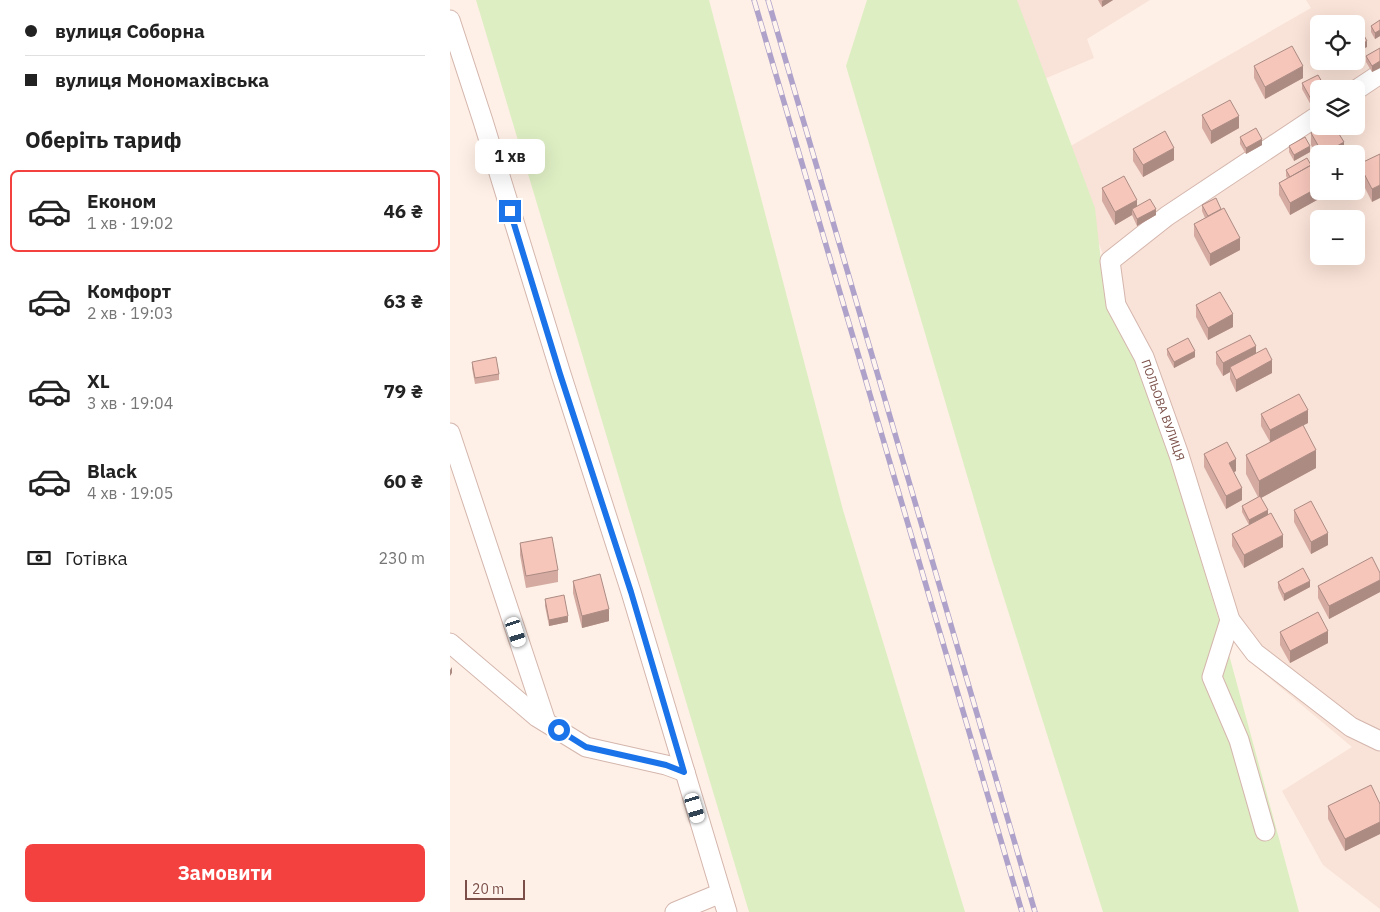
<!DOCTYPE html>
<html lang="uk">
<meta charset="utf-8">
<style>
body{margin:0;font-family:"IBM Plex Sans",sans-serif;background:#f6f6f6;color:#222;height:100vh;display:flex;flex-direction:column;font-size:19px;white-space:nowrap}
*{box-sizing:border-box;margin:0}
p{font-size:16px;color:#767676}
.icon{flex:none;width:28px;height:28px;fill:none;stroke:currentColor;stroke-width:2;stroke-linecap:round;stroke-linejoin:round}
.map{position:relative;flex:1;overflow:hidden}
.details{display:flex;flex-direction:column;background:#fff;width:450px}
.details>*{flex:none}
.banner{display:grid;align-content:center;height:110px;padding:0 25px;background:#fff}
.buttons{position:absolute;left:860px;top:15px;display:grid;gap:10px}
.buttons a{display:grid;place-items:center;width:55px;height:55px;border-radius:8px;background:#fff;box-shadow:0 5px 20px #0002;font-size:25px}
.scale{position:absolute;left:15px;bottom:12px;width:60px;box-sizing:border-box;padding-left:5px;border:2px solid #7b4f48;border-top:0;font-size:14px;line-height:18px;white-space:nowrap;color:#7b4f48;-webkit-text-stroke:4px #fff5ee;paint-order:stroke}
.end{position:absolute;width:22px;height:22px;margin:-11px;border:6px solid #1a73e8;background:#fff;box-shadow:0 0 0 2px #fff}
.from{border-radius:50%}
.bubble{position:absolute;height:35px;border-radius:8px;background:#fff;box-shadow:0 5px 20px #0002;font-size:16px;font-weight:700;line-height:35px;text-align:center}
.car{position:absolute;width:15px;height:30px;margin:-15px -8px;border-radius:6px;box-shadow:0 0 4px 1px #0007;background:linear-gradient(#fff 24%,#345 0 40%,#fff 0 76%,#345 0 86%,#fff 0)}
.banner b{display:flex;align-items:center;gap:18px;height:48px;font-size:19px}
.banner b+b{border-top:1px solid #e0e0e0}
.banner i{width:12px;height:12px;background:#222}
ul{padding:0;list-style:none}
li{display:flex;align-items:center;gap:15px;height:82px;margin:0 10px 8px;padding:0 15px;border:2px solid transparent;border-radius:8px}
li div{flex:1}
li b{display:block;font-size:19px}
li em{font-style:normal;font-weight:700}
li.on{border-color:#f34140}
li>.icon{width:45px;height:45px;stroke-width:1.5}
h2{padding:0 25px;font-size:22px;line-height:60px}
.pay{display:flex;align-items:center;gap:12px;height:55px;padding:0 25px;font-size:19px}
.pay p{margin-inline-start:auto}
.button{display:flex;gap:10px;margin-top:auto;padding:10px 25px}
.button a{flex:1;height:58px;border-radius:8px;background:#f34140;color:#fff;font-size:20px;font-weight:700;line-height:58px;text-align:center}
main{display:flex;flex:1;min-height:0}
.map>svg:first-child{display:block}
.residential{fill:#f9e2d7;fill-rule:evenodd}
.green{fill:#deeec3}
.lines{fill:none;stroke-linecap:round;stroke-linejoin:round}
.minor-casing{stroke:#d4b6ad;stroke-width:21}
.minor{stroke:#fff;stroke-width:19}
.rail-casing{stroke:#afa2ca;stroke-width:5.5}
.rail{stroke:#fff5ee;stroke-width:4;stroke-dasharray:11;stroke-linecap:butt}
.wall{fill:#d4aaa1}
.shaded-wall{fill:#ac8b83}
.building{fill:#f6c6bb;stroke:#ac8b83}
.route{stroke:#1a73e8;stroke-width:6}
.labels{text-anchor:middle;stroke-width:4.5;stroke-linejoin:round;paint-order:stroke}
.street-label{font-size:12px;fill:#7b4f48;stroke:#fff5ee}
</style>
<main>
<section class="details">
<div class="banner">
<b><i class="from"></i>вулиця Соборна</b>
<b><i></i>вулиця Мономахівська</b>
</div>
<h2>Оберіть тариф</h2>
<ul>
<li class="on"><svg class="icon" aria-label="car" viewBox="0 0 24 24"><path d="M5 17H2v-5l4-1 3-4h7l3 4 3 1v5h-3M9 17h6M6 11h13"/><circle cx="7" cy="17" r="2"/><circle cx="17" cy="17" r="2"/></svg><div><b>Економ</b><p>1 хв · 19:02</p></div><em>46 ₴</em></li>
<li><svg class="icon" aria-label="car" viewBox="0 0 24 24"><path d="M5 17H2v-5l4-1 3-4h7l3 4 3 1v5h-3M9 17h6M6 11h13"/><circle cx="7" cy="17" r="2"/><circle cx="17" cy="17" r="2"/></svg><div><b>Комфорт</b><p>2 хв · 19:03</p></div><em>63 ₴</em></li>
<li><svg class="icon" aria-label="car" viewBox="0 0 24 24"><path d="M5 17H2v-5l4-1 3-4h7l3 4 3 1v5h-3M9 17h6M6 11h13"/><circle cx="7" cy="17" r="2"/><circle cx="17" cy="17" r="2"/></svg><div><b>XL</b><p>3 хв · 19:04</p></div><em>79 ₴</em></li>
<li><svg class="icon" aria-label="car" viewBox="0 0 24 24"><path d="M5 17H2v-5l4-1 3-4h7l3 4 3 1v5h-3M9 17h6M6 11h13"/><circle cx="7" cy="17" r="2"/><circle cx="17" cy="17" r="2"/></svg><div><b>Black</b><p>4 хв · 19:05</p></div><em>60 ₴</em></li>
</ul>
<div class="pay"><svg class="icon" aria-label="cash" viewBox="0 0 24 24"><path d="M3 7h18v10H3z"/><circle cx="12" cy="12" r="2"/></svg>Готівка<p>230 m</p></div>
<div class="button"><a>Замовити</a></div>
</section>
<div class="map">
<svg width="930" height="912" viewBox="0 0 930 912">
<rect width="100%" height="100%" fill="#fef0e6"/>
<path class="residential" d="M566 0H700L637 39 644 58 587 82Z
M856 0H930V909L873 865 832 791 902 747 798 660 776 621 655 260 635 205 612 151 861 8ZM869 24H906V61H869ZM869 89H906V126H869ZM869 154H906V191H869ZM869 219H906V256H869Z"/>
<path class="green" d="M26 0H259L393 510 515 912H299Z
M417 0H567L645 208 656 306 698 383 775 640 849 912H653L542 560 396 66Z"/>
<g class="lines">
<g class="minor-casing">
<g id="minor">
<path d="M0 20 33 121 111 374 181 592 277 912"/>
<path d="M906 90 930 74"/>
<path id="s1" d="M869 115 717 216 660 261 666 305 694 357 729 455 780 620 805 653 901 727 930 741"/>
<path d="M0 433 96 722"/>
<path d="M780 620 762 677 789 740 815 831"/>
<path d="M0 643 87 717 136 747 216 765 235 772"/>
<path d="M225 912 271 893"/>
</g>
</g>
<use href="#minor" class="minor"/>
<g class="rail-casing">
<path id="rail" d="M304 0 572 912
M318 0 585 912"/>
</g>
<use href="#rail" class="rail"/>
</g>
<path class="wall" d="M648 0H663L652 7Z
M930 20V36L925 39 921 32V26Z
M930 48V68L922 72 916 62V56Z
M804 66 853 78 815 99 804 78Z
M852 83 869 89V103L862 107 852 89Z
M752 115 789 128 761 144 752 128Z
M861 133 894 154H869V158L861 145Z
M790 137 812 145 796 154 790 144Z
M839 146 860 152 844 161 839 152Z
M683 149 724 160 693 177 683 161Z
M930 154 922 202 909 176V164Z
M836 170 876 191V195L840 215 829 195V183L837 178 836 176Z
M652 188 687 207 706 215 687 226 682 215 665 225 652 201Z
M884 191H898L888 197Z
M752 205 790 250 760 266 744 236V224L755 218 752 211Z
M746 305 783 327 758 340 746 317Z
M717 349 745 357 724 368 717 355Z
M766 352 806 353 822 373 786 392 780 379V372L773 376 766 364Z
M22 362 49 374V380L25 384 22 368Z
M811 414 858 423 853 425 866 468 811 498 818 515 833 547 794 568 782 546V534L799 525 792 512V506L808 497 796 474V455L820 442 811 426Z
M754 454 786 471 784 472 792 500 776 509 754 467Z
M844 510 878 545 861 554 844 522Z
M70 543 108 570V582L76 588 70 555Z
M930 573V592L879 619 868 598V586Z
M123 581 159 621 132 628 123 593Z
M828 582 860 587 834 601 828 588Z
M95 599 118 622 99 626 95 606Z
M830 632 878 643 840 663 830 645Z
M930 804V834L895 851 878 819V806Z"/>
<path class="shaded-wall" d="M654 0H663L652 7V1Z
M930 30V36L925 39V33Z
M917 41V47L906 53V47Z
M930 61V68L922 72V66Z
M853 66V78L815 99V87Z
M869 97V103L862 107V101Z
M789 116V128L761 144V131Z
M812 139V145L796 154V148Z
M894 142V154H873Z
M860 146V152L844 161V155Z
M724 148V160L693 177V165Z
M930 185V198L922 202V189Z
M869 187V191H876V195L840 215V203Z
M888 191H898L888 197Z
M687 200V212L682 209V215L665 225V212Z
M706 209V215L687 226V219Z
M790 238V250L760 266V254Z
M783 314V327L758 340V328Z
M806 346V359L780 367V372L773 376V363Z
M745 351V357L724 368V362Z
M822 360V373L786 392V380Z
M858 410V423L820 443V430Z
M866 450V468L809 499V481Z
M786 459V471L779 475V463Z
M792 488V500L776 509V496Z
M818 510V516L799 526V520Z
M878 533V545L861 554V542Z
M833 535V547L794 568V555Z
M930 580V592L879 619V606Z
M860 581V587L834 601V594Z
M159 609V621L132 628V616Z
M118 616V622L99 626V620Z
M878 631V643L840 663V651Z
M2 667V673L0 676V670Z
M930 822V834L895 851V839Z"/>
<path class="building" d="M930 20V30L925 33 921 26Z
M911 30 917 41 906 47V32Z
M842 46 853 66 815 87 804 66Z
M930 48V61L922 66 916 56Z
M868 75 876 89H869V97L862 101 852 83Z
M780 100 789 116 761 131 752 115Z
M873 126H884L894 142 873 154 861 133Z
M806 128 812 139 796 148 790 137Z
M715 131 724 148 693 165 683 149Z
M855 137 860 146 844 155 839 146Z
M930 154V185L922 189 909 164Z
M857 158 861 165 840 177 836 170Z
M865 163 869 169V187L840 203 829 183Z
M674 176 687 200 665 212 652 188Z
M766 198 771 209 758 216 752 205Z
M700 199 706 209 687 219 682 209Z
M774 208 790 238 760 254 744 224Z
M770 292 783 314 758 328 746 305Z
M800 335 806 346 773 363 766 352Z
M738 338 745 351 724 362 717 349Z
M816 348 822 360 786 380 780 367Z
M46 357 49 374 25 378 22 362Z
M849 394 858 410 820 430 811 414Z
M853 425 866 450 809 481 796 455Z
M777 442 786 459 779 463 792 488 776 496 754 454Z
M810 496 818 510 799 520 792 506Z
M861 501 878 533 861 542 844 510Z
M821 513 833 535 794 555 782 534Z
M102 537 108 570 76 576 70 543Z
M922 557 930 573V580L879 606 868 586Z
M853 568 860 581 834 594 828 582Z
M150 574 159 609 132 616 123 581Z
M114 595 118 616 99 620 95 599Z
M868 612 878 631 840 651 830 632Z
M921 785 930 804V822L895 839 878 806Z"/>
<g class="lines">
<path class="route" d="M60 211 110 374 181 592 234 772 216 765 136 747 109 730"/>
</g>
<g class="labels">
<g class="street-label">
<text dy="4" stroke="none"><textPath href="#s1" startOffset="415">ПОЛЬОВА ВУЛИЦЯ</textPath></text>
</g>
</g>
</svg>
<div class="buttons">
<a><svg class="icon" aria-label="locate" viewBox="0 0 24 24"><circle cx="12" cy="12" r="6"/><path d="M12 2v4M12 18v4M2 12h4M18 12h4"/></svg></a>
<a><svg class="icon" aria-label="layers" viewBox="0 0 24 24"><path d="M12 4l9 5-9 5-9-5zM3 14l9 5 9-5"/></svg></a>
<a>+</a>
<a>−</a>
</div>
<div class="scale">20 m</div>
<i class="end from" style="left:109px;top:730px"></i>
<i class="end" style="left:60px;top:211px"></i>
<div class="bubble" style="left:25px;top:139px;width:70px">1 хв</div>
<i class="car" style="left:66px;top:632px;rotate:162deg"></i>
<i class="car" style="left:245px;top:808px;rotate:163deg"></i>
</div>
</main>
